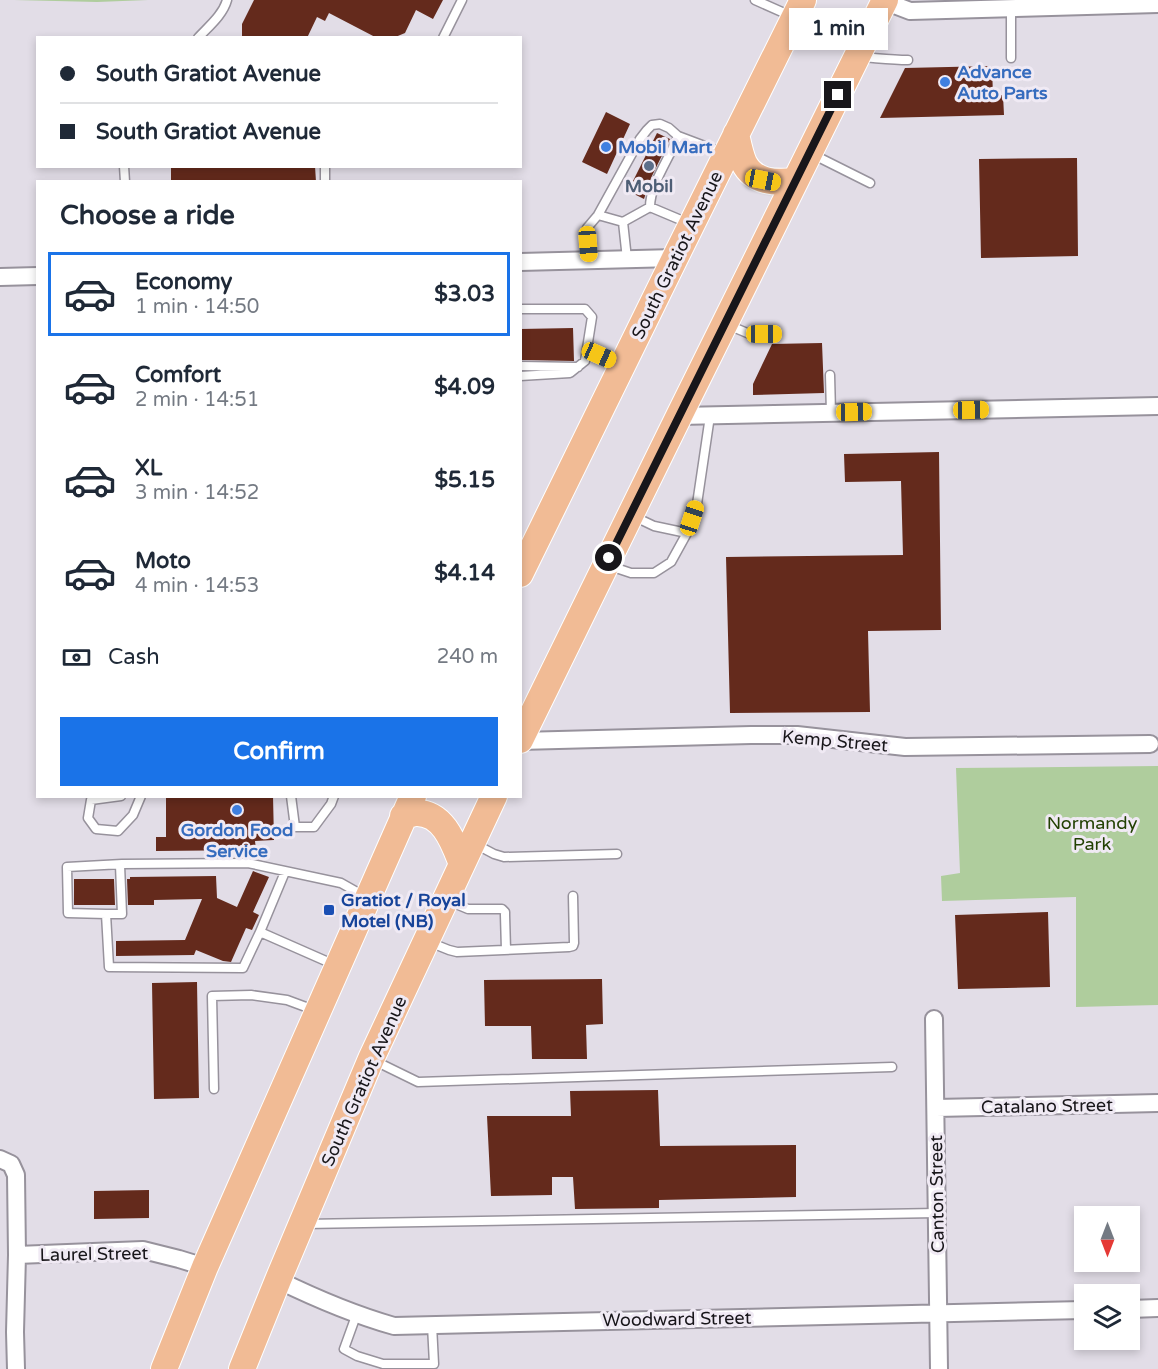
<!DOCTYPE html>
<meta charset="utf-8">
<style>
body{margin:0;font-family:"Varela Round",sans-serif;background:#f6f6f7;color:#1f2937;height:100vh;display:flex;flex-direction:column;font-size:22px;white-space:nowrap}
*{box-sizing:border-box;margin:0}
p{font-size:20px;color:#747a83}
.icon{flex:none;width:33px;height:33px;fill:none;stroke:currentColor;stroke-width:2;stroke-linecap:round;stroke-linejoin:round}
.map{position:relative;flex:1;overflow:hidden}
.side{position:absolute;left:36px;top:180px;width:486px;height:618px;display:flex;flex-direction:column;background:#fff;border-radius:0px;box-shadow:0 3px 9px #0003}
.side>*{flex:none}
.top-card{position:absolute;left:36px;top:36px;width:486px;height:132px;border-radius:0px;box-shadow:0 3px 9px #0003;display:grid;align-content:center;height:132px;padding:0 24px;background:#fff}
.needle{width:39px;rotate:180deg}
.controls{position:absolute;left:1074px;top:1206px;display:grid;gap:12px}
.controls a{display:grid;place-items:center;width:66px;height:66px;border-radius:0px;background:#fff;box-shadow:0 3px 9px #0003;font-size:30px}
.end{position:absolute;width:27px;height:27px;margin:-14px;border:8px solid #18161a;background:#fff;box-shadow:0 0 0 3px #fff}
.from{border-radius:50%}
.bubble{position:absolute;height:42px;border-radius:0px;background:#fff;box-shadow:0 3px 9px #0003;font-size:20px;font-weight:700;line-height:42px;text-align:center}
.car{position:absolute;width:18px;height:36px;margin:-18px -9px;border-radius:8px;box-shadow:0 0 4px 2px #0007;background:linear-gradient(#f5c518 24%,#345 0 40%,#f5c518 0 76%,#345 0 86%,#f5c518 0)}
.top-card b{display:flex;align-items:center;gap:21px;height:57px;font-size:22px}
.top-card b+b{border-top:2px solid #e0e1e3}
.top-card i{width:15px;height:15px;background:#1f2937}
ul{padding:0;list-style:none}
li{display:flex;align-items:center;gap:18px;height:84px;margin:0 12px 9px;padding:0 12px;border:3px solid transparent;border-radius:0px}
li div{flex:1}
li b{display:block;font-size:22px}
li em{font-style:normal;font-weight:700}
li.current{border-color:#1a73e8}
li>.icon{width:54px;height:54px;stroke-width:1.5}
h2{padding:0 24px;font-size:27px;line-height:72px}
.pay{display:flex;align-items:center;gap:15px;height:66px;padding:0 24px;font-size:22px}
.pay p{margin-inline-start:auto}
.button{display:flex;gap:12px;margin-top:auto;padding:12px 24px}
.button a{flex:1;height:69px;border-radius:0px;background:#1a73e8;color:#fff;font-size:24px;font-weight:700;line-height:69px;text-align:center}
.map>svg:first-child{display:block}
.green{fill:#afcd9d}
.building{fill:#642a1c}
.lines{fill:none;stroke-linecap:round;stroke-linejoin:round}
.lane-casing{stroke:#97929c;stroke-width:11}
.street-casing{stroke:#97929c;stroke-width:20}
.primary-casing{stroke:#fff;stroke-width:28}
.lane{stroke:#fff;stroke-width:8}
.street{stroke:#fff;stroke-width:16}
.primary{stroke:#f1bb95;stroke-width:26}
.route{stroke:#18161a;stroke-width:8}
.shop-dot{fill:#3f7fe0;stroke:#f0eaf4;stroke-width:2}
.service-dot{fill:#5c6f8a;stroke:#f0eaf4;stroke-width:2}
.transit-dot{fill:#1a4fb4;stroke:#f0eaf4;stroke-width:2}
.labels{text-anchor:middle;stroke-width:6;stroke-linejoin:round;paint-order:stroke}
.shop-label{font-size:18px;font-weight:bold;fill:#366cbe;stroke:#f0eaf4;text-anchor:start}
.service-label{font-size:18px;font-weight:bold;fill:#4e5e75;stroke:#f0eaf4}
.street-label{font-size:18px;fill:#18161a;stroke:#f0eaf4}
.park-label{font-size:18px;fill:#224103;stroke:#f0eaf4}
.transit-label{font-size:18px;font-weight:bold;fill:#164399;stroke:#f0eaf4;text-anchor:start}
</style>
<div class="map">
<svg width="1158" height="1369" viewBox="0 0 1158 1369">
<rect width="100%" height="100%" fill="#e2dde7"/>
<path class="green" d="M14 0H148L97 2Z
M1158 766V1005L1076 1007V897L942 901 941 876 960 873 956 768Z"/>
<path class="building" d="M254 0H443L433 19 416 10 405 33 393 38H377L329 13 325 21 317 17 307 38H242V24Z
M992 66 993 96 1003 95 1004 115 880 118 905 68Z
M606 112 630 124 607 174 582 162Z
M657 133 670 139 651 178 644 199 628 191Z
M1077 158 1078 256 981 258 979 159Z
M171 166H315L316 182H171Z
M573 328 574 361 520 360V329Z
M822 343 824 393 753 395V384L772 344Z
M939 452 941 630 868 631 870 712 730 713 726 557 903 555 901 481 845 482 844 454Z
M166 796H273L274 840 255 841 256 850 156 851V837H166Z
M253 871 269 877 253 912 259 915 252 930 246 928 231 962 223 961 196 950 194 955 116 956V941L185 940 202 899 154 900V905H128L127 879H130V877L216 876 217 898 237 907Z
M74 879H114L115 905H74Z
M1048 912 1050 987 958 989 955 915Z
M602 979 603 1024 586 1025 587 1059H532L531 1026H485L484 980Z
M197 982 199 1098 154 1099 152 983Z
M658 1090 660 1146 796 1145V1197L659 1200V1208L575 1209 573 1177H552V1195L491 1196 487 1116H571L570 1091Z
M149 1190V1218L94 1219V1191Z"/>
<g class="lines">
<g class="lane-casing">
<path id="lane" d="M755 0 791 16
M1011 9V58
M198 38C208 27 223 15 227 0
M443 38 462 0
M860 57C876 58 892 60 908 60
M678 136C670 158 650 184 650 207L688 223
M812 154 870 183
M124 166 125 182
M325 166V182
M598 215 623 222
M627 259 623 222 650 207
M589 260 587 228 598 215 640 139 647 130 652 125 660 124 669 128 678 136 723 153
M520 309H585L592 317 585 361 570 373 520 376
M728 325 752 335 776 334
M587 349 619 365
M520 366 578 367
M830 375 831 413
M633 516 654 526 687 533
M610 566 631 573H654L671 562 687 533 697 504 710 416
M121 796 91 800 88 818 96 829 118 831 133 815 141 796
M291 796 295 827H314L331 804 334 796
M475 844 494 854 504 857 617 854
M449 901 468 909H502L505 912V915L506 950
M106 914H122L120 865
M260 932 285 872
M429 942 449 950 457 952 569 947 573 946 574 943 573 896
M335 965 260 932 243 968 109 967 106 914 68 913 67 867 122 864 248 863 341 883 364 896
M373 1060 418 1082 892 1067
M214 1089 212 996 251 995 287 1000 314 1010
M305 1224 937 1213
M357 1313 344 1349 357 1356 383 1364H434L432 1325"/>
</g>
<g class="street-casing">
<path id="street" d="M884 1 910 11 1158 4
M520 262 675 258
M0 277 38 276
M679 416 1158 406
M520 741 751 735H797L905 747 1150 744
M934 1019 939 1369
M936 1108 1158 1103
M0 1159 11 1164 16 1175 17 1255 15 1332 16 1369
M17 1255 143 1250 179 1259 205 1267
M278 1280C315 1298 355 1315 394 1326L1084 1310
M1130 1309 1158 1308"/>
</g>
<g class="primary-casing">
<path id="primary" d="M736 134C738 143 740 154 744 163 754 183 776 183 795 181
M520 574 675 258 803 0
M520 740 679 416 885 0
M403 816C408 815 413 813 417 813 444 813 454 844 462 864
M164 1369 205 1267 413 796
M242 1369 278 1280 371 1059 494 796"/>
</g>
<use href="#lane" class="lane"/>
<use href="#street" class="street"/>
<use href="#primary" class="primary"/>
</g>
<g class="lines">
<path class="route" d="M609 558 838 95"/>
</g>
<g class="shop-dot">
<circle cx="945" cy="82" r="6"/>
<circle cx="606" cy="147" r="6"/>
<circle cx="237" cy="810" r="6"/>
</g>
<circle class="service-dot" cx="649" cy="166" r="6"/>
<rect class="transit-dot" x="323" y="904" width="12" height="12" rx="3"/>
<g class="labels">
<g class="shop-label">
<text x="957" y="78">Advance<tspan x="957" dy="21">Auto Parts</tspan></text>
<text x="618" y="153">Mobil Mart</text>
<text x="237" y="836" text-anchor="middle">Gordon Food<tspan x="237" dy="21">Service</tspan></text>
</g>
<g class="service-label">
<text x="649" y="192">Mobil</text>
</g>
<g class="street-label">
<text transform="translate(677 255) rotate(-64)" y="6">South Gratiot Avenue</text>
<text transform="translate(835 741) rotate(5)" y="6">Kemp Street</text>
<text transform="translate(364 1081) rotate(-66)" y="6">South Gratiot Avenue</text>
<text transform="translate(1047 1106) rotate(-1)" y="6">Catalano Street</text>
<text transform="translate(937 1194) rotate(-91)" y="6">Canton Street</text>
<text transform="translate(94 1254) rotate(-1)" y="6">Laurel Street</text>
<text transform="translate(677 1319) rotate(-1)" y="6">Woodward Street</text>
</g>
<g class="park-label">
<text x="1092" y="829">Normandy<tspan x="1092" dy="21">Park</tspan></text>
</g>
<g class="transit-label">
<text x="341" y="906">Gratiot / Royal<tspan x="341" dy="21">Motel (NB)</tspan></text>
</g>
</g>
</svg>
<div class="controls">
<a><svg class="needle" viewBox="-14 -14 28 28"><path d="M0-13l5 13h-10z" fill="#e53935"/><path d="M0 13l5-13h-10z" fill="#747a83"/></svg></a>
<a><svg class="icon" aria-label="layers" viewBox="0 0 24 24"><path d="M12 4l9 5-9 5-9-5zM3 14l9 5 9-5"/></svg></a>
</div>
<i class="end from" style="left:609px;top:558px"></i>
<i class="end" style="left:838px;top:95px"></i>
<div class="bubble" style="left:789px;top:8px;width:99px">1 min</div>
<i class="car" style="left:763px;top:180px;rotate:101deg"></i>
<i class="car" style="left:588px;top:244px;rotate:176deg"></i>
<i class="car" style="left:764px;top:334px;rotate:90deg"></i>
<i class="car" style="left:599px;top:355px;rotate:114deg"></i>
<i class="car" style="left:971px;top:410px;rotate:89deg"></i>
<i class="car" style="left:854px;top:412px;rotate:89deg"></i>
<i class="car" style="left:692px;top:518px;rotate:18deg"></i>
<div class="top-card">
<b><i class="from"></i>South Gratiot Avenue</b>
<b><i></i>South Gratiot Avenue</b>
</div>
<section class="side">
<h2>Choose a ride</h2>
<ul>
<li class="current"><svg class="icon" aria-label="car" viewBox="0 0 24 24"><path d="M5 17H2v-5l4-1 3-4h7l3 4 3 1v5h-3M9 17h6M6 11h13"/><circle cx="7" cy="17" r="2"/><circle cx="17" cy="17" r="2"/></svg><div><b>Economy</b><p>1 min · 14:50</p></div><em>$3.03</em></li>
<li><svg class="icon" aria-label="car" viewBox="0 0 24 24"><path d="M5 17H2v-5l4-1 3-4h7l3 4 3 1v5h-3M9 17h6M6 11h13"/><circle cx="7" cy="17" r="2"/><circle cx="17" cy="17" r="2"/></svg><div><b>Comfort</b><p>2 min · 14:51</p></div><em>$4.09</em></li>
<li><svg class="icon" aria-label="car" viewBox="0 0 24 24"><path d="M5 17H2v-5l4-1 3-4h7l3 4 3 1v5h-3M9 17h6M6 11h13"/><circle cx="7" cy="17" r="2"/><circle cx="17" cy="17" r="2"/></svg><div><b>XL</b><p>3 min · 14:52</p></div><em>$5.15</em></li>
<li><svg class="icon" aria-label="car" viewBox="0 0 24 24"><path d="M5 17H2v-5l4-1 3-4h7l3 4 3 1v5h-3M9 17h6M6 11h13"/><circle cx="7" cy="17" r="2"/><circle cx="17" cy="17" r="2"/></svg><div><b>Moto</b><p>4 min · 14:53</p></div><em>$4.14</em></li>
</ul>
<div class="pay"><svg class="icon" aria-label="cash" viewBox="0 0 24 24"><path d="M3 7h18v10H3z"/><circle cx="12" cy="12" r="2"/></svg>Cash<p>240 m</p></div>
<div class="button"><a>Confirm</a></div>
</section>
</div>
